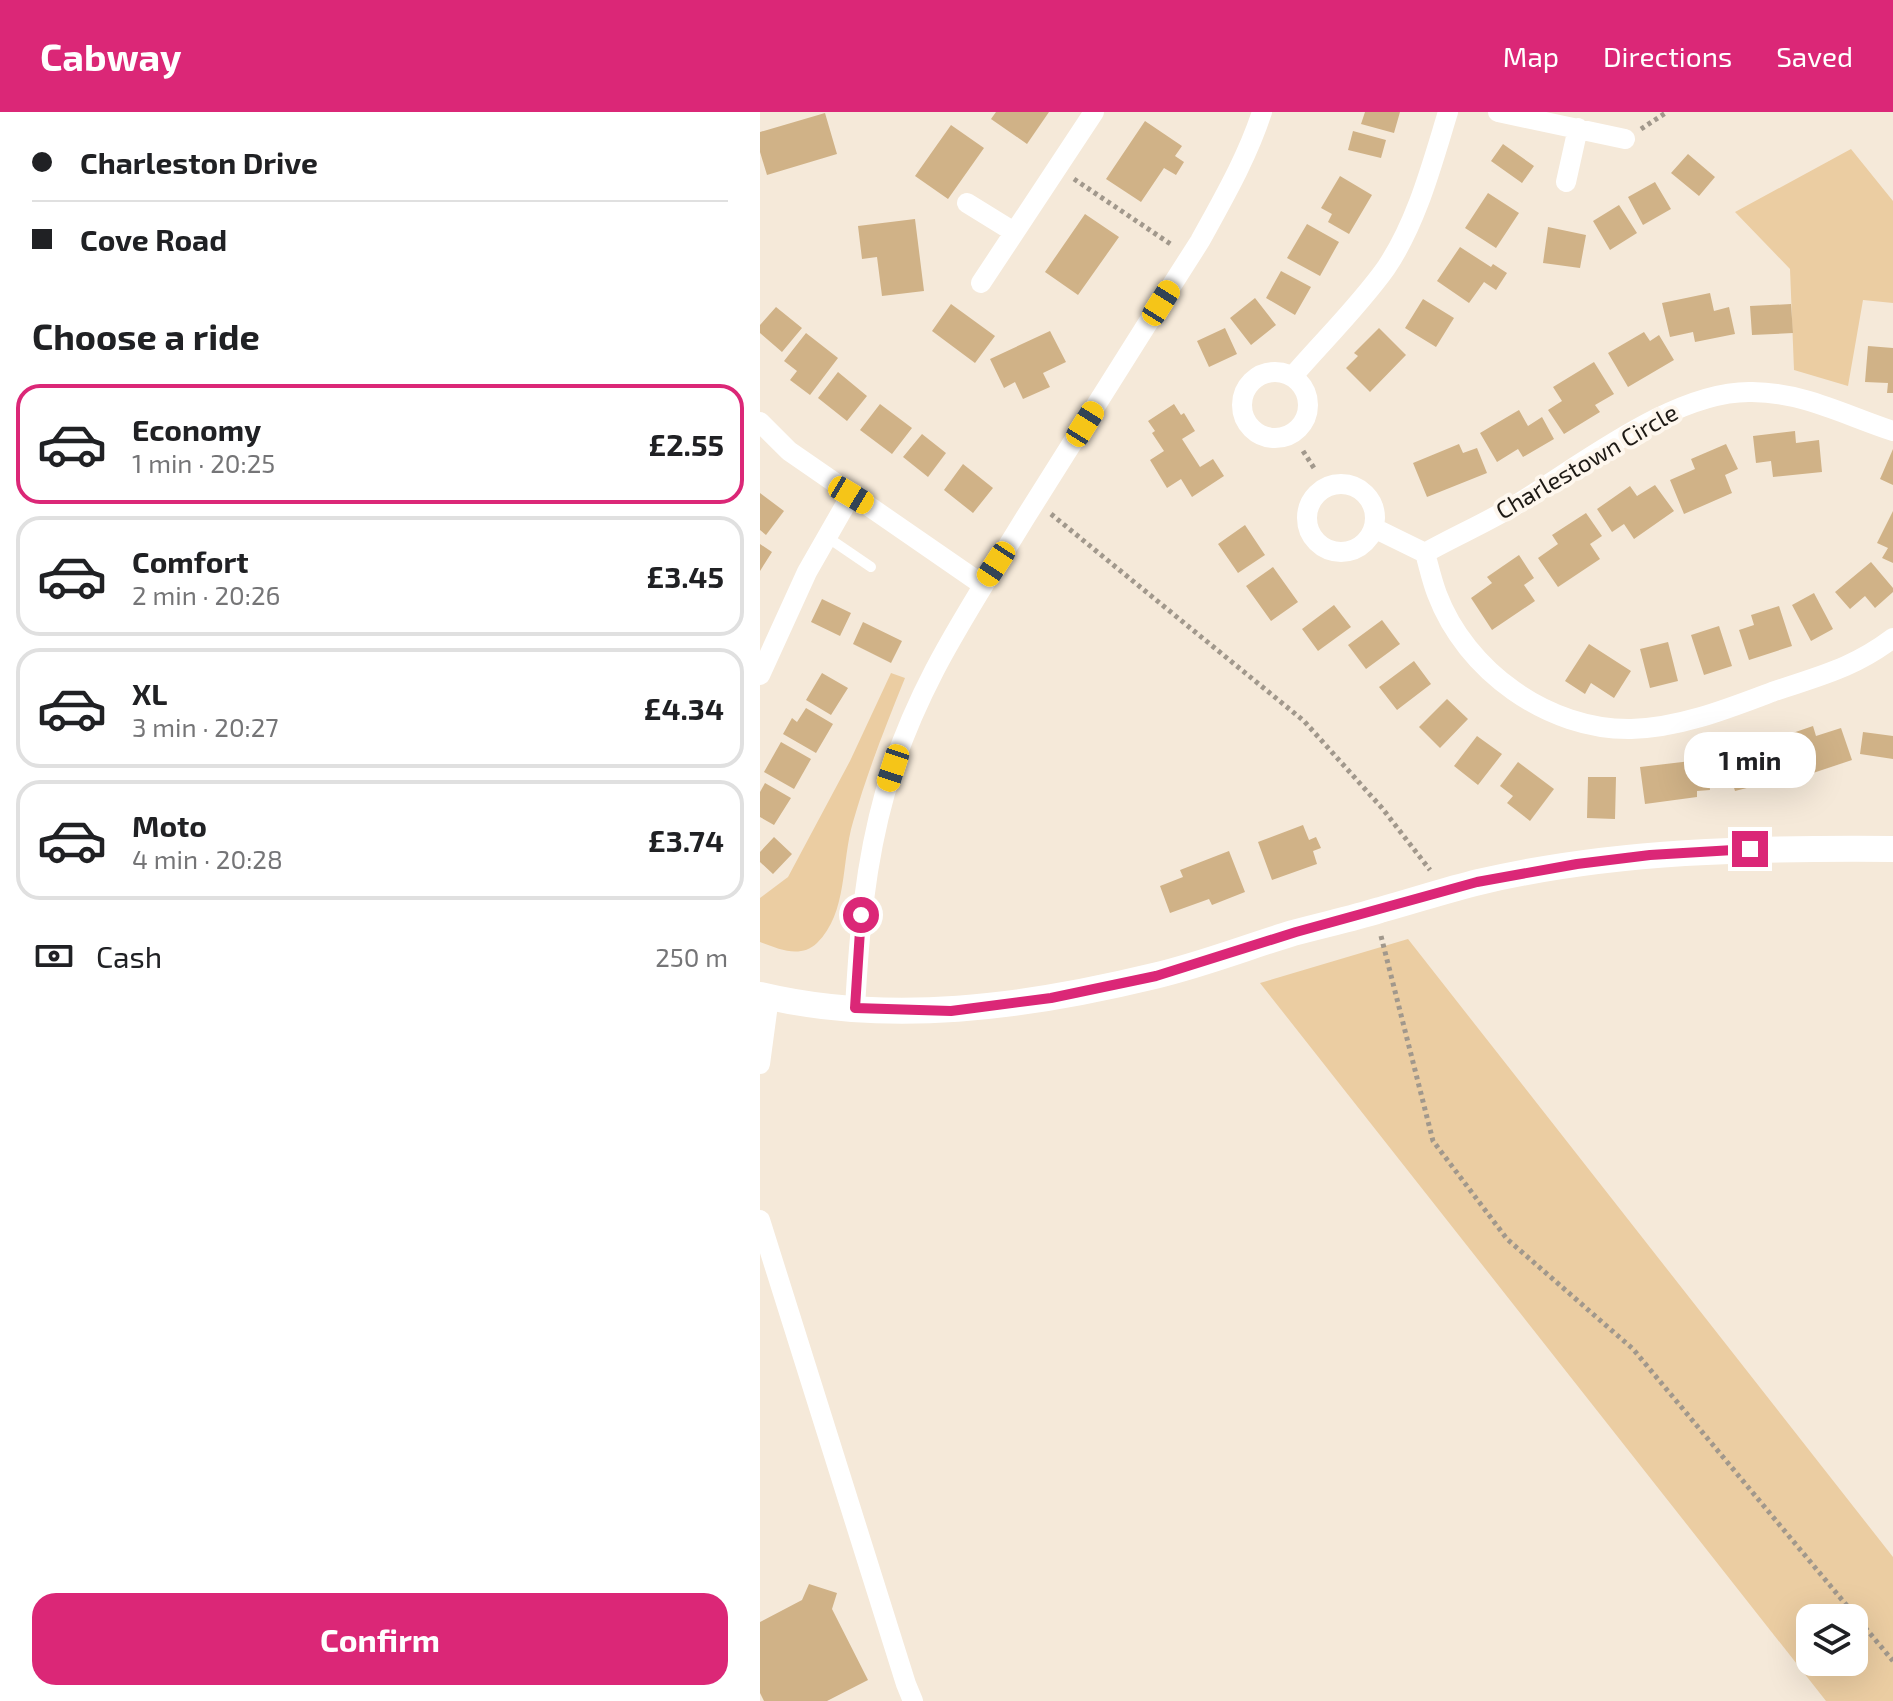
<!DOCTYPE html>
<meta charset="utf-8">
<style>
body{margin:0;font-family:"Exo 2",sans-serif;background:#f2f2f2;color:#202124;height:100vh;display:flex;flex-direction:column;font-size:30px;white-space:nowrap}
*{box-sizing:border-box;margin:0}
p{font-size:26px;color:#757577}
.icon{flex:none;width:44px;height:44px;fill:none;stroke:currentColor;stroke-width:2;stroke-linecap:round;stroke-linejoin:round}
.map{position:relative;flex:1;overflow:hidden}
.details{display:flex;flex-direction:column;background:#fff;width:760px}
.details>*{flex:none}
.hud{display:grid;align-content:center;height:176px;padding:0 32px;background:#fff}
.controls{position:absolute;left:1036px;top:1492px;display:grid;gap:16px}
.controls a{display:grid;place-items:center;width:72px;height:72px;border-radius:16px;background:#fff;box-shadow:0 8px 32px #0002;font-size:40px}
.end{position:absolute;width:36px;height:36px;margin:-18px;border:10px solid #db2777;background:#fff;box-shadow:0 0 0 4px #fff}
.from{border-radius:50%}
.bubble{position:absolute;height:56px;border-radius:24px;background:#fff;box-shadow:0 8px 32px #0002;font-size:26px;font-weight:700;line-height:56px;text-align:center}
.car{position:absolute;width:24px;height:48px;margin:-24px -12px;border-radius:10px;box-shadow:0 0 6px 2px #0007;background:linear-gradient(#f5c518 24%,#345 0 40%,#f5c518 0 76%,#345 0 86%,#f5c518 0)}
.hud b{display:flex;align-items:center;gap:28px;height:76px;font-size:30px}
.hud b+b{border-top:2px solid #e0e0e0}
.hud i{width:20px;height:20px;background:#202124}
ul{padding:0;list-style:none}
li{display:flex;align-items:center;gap:24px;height:120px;margin:0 16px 12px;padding:0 16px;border:4px solid #e0e0e0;border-radius:24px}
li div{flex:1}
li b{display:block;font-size:30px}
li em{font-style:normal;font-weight:700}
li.active{border-color:#db2777}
li>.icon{width:72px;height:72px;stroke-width:1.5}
h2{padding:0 32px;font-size:36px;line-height:96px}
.pay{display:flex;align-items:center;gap:20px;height:88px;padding:0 32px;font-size:30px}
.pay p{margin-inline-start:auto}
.button{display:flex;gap:16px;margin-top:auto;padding:16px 32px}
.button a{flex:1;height:92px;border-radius:24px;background:#db2777;color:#fff;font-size:32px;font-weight:700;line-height:92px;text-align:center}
header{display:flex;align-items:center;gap:48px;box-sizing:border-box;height:112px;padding:0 40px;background:#db2777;color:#fff}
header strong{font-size:38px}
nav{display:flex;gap:44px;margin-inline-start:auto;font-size:28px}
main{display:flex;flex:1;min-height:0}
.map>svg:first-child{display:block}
.green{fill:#ebcda2;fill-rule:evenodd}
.building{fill:#d0b287}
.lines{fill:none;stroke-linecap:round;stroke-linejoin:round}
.path{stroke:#a1988c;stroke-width:5;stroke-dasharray:4 4;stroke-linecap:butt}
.service{stroke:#fff;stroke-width:10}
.minor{stroke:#fff;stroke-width:20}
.tertiary{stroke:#fff;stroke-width:26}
.route{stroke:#db2777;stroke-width:10}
.labels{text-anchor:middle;stroke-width:8;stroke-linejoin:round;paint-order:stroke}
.street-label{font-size:24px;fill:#1e1a15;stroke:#fef7ee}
</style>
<header>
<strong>Cabway</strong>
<nav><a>Map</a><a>Directions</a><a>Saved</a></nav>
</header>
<main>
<section class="details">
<div class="hud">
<b><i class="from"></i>Charleston Drive</b>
<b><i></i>Cove Road</b>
</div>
<h2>Choose a ride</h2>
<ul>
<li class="active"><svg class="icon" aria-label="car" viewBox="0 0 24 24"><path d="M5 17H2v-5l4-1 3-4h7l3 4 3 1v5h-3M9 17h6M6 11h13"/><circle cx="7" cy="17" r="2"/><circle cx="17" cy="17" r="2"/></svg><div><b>Economy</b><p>1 min · 20:25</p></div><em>£2.55</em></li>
<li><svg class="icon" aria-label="car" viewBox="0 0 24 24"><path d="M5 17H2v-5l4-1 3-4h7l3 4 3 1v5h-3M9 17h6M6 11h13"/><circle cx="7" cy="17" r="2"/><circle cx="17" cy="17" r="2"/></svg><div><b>Comfort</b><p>2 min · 20:26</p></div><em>£3.45</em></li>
<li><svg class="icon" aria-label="car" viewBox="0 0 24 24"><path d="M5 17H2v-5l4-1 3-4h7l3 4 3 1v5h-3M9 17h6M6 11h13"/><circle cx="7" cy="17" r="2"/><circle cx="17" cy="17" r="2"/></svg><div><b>XL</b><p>3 min · 20:27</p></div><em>£4.34</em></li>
<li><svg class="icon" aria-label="car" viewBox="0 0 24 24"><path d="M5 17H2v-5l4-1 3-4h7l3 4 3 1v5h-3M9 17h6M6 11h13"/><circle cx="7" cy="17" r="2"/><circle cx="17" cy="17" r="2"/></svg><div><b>Moto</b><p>4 min · 20:28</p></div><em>£3.74</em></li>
</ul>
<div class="pay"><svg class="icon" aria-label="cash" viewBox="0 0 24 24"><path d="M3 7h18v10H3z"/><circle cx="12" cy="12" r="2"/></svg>Cash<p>250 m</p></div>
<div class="button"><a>Confirm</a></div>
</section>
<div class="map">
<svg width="1133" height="1589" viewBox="0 0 1133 1589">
<rect width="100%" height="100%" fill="#f5e9d9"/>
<path class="green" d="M1091 37 1133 89V191L1103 188 1088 274 1034 258 1030 157 975 100Z
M131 561 145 566C126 613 107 661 93 710 81 750 88 801 57 831 40 847 19 837 0 830V786L28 765 90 649Z
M648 827 1133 1445V1589H1066L500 871ZM1050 1506H1094V1550H1050Z"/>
<path class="building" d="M236 0H289L267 32 231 7Z
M605 0H640L634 21 601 12Z
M65 1 77 42 7 63 0 40V20Z
M385 9 422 34 415 44 424 50 416 63 404 56 381 90 346 67Z
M191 13 224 36 188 87 155 64Z
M593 19 626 28 621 46 588 38Z
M743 32 774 54 762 71 731 49Z
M928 42 955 65 939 84 911 61Z
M580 64 612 83 589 122 568 110 572 102 561 96Z
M895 70 911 97 883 113 868 85Z
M728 81 759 101 736 136 705 116Z
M859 93 877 121 850 138 833 109Z
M325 102 359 125 318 183 285 160Z
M155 107 164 179 122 184 117 145 102 147 98 114Z
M547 112 579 130 560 164 527 146Z
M788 115 826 123 820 156 783 151Z
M700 135 731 155 733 152 747 161 736 178 724 170 709 191 677 169Z
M521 159 551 175 535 203 506 186Z
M950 181 954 199 969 195 975 222 935 230 933 220 910 225 902 191Z
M495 186 516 213 491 233 470 206Z
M663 187 694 206 676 235 645 216Z
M191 192 235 224 215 251 172 219Z
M1031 192 1033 221 992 223 990 194Z
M16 195 42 216 22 240 0 221V213Z
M465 216 477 242 449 255 437 229Z
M619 216 646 243 610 280 586 256 598 244 594 241Z
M290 219 306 250 283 261 290 275 263 287 255 270 244 276 230 247Z
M884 220 890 229 899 223 914 248 868 275 848 241Z
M46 221 78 246 50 283 30 268 37 259 24 249Z
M1108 234 1133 236V281H1127L1128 271 1105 270Z
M834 250 854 282 835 293 840 300 804 322 788 298 802 289 793 275Z
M78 260 107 284 87 309 58 286Z
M120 292 152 316 132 342 100 318Z
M414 292 421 303 424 301 435 319 422 327 440 355 453 347 464 364 432 385 421 367 407 376 390 348 404 339 392 321 395 319 388 309Z
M759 298 768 314 782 305 794 327 763 345 758 337 737 350 720 321Z
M1035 319 1036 331 1059 328 1062 360 1013 365 1011 349 996 351 993 324Z
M162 322 186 341 168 365 143 345Z
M699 332 703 341 717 336 727 361 667 385 653 351Z
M966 332 978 357 965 363 972 381 924 402 910 368 935 357 931 347Z
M1133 337V373L1120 367Z
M203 352 233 376 213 401 184 378Z
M895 373 914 399 874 427 864 412 852 420 837 397 870 374 877 384Z
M0 381 24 399 6 423 0 418Z
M1133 399V451L1122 446 1128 436 1117 431Z
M826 401 842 424 830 432 840 447 798 475 778 446 798 432 792 423Z
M485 413 505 443 478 461 458 432Z
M0 432 12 440 0 459Z
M759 443 774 466 764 473 775 489 732 518 711 486 732 471 727 465Z
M1111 450 1133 476V480L1115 496 1105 484 1090 497 1075 480Z
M513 455 538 490 511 509 486 474Z
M1054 481 1073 517 1051 529 1032 493Z
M62 487 91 501 80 524 51 510Z
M574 493 591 515 558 539 542 517Z
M1019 494 1032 534 989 548 979 518 994 513 991 503Z
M622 508 640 532 606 557 588 533Z
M103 510 142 529 131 551 93 532Z
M959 514 972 554 944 563 931 523Z
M908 530 918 569 890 576 880 537Z
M829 532 871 559 854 586 831 571 825 582 805 569Z
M654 549 671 572 637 598 619 575Z
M62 561 88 576 71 603 46 588Z
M687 587 708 607 680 636 659 615Z
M46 596 73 612 56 641 23 622 32 606 37 610Z
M1053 614 1056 624 1081 616 1092 648 1041 665 1035 648 1024 652 1015 627Z
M1103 620 1133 624V647L1100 642Z
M717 624 742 642 718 673 694 654Z
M21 630 51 647 34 677 4 660Z
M1005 634 1014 669 975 679 972 669 961 672 955 647Z
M931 649 932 655 947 653 950 678 937 679V685L885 692 880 655Z
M758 650 794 677 770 709 747 691 753 684 740 674Z
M828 665H856L855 707 827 706Z
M5 671 31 686 14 713 0 705V680Z
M543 713 549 728 556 725 561 736 553 739 557 752 512 768 498 730Z
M14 725 32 742 13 762 0 750V740Z
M469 739 485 780 452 793 449 787 410 801 400 774 423 765 420 758Z
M49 1472 77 1481 72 1497 108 1568 67 1589H4L0 1581V1510L42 1488Z"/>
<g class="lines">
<path class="path" d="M881 17 907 0
M314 67 412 133
M543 339 554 356
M291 402 544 609 622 696 670 758
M621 824 673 1029 747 1127 873 1237 1133 1549"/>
<path class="service" d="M67 425 111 455"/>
<path class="minor" d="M738 0 865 27
M806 70 818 16
M207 91 254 120
M221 171 334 0
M482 293a33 33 0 1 1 66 0a33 33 0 1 1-66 0Z
M532 265C563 229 599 194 626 156 657 110 672 52 688 0
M0 310 29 339 223 473
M547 406a34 34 0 1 1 68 0a34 34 0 1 1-68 0Z
M614 416 665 441C669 455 672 469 677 482 706 559 788 618 871 617 919 616 967 597 1012 580 1058 564 1092 557 1133 526
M665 441C695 424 728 410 757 392 822 353 915 278 992 280 1046 281 1084 303 1133 319
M0 563 47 460 91 383
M95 896C99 823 105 752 125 681 155 575 209 498 265 406 323 314 381 221 440 129 463 87 487 46 502 0
M0 952 9 885
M0 1108 146 1572 153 1589"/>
<path class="tertiary" d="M0 883C130 914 266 895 394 864 441 853 487 835 533 821 562 813 591 807 620 798 653 789 686 778 719 770 855 738 994 736 1133 737"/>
</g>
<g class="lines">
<path class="route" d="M101 803 95 896 191 899 291 886 396 864 536 820 717 770 817 752 890 743 990 737"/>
</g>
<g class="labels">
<g class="street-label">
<text transform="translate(827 350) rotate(-30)" y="8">Charlestown Circle</text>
</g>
</g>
</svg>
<div class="controls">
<a><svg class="icon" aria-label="layers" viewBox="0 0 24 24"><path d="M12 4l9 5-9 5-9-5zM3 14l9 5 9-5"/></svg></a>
</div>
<i class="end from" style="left:101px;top:803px"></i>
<i class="end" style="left:990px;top:737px"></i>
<div class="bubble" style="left:924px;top:620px;width:132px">1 min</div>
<i class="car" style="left:401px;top:191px;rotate:32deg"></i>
<i class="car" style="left:325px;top:312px;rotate:32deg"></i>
<i class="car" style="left:91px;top:383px;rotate:121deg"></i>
<i class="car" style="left:236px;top:452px;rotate:213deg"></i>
<i class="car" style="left:133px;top:656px;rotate:198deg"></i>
</div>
</main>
